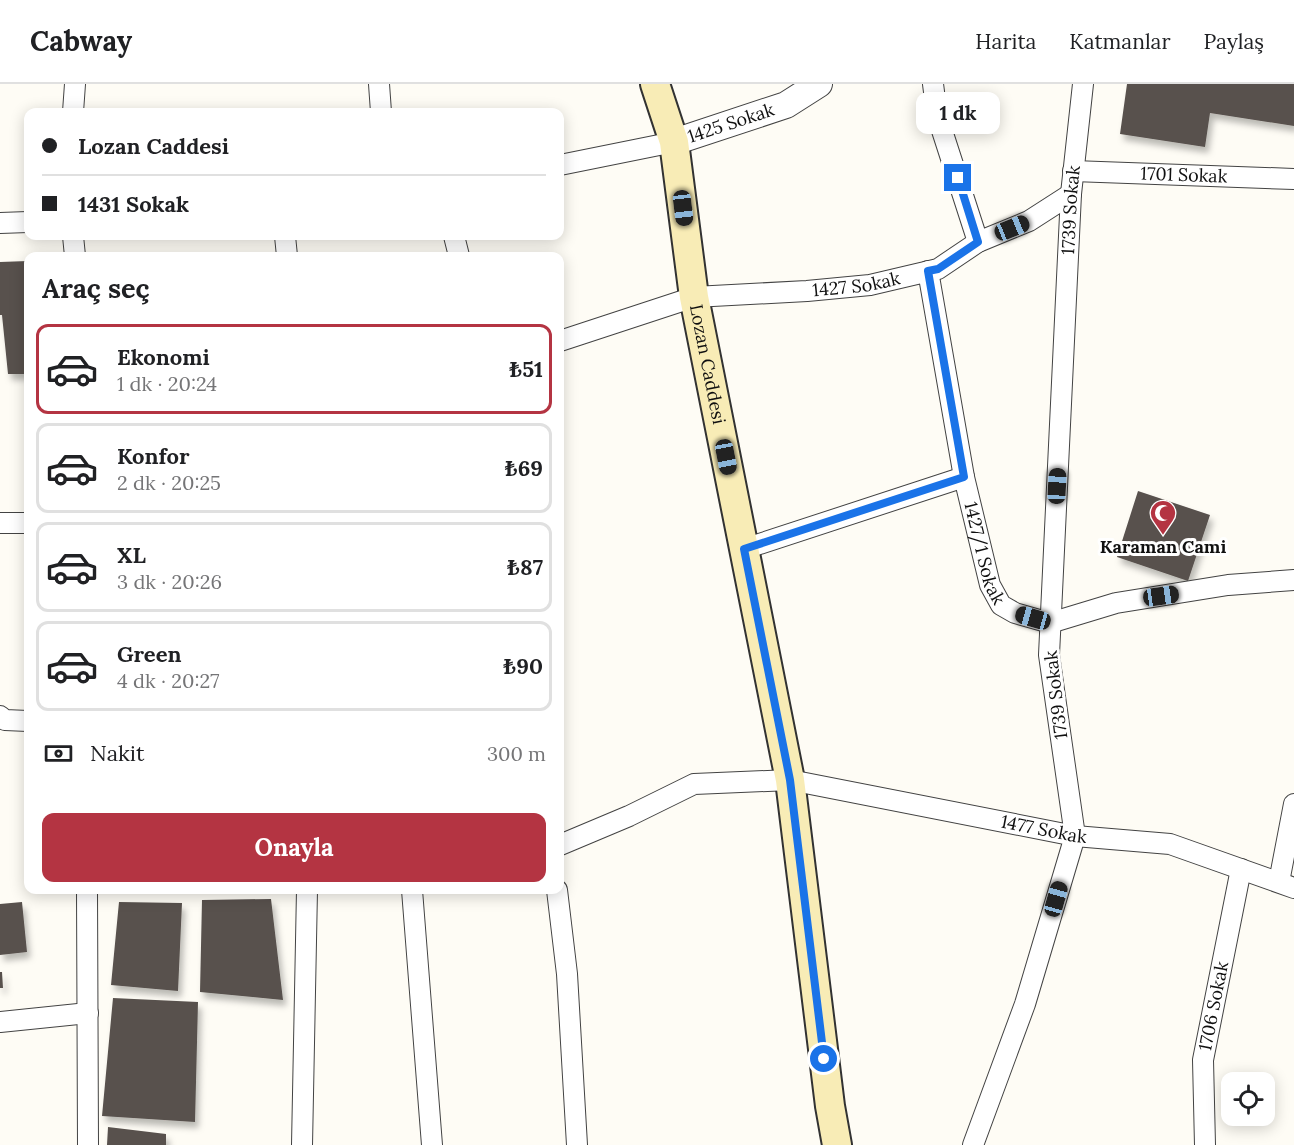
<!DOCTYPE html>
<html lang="tr">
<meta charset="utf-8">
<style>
body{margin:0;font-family:Lora,serif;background:#f6f6f6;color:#202124;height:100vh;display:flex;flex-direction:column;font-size:22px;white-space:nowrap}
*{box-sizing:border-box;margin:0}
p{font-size:20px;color:#757577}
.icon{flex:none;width:33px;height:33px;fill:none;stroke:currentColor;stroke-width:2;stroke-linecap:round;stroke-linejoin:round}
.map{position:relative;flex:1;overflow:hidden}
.drawer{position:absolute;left:24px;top:168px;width:540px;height:642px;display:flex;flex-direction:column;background:#fff;border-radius:12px;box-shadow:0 3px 15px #0003}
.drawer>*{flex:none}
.banner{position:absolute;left:24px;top:24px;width:540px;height:132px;border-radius:12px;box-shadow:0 3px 15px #0003;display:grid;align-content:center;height:132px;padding:0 18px;background:#fff}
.controls{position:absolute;left:1221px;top:988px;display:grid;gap:12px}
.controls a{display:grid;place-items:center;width:54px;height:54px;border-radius:12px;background:#fff;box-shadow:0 3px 15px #0003;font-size:30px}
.end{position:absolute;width:27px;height:27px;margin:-14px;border:8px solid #1a73e8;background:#fff;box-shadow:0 0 0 3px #fff}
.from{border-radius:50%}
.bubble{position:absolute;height:42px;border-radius:12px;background:#fff;box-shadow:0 3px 15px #0003;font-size:20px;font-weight:700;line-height:42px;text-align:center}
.car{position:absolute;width:18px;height:36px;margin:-18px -9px;border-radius:8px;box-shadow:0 0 4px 2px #0007;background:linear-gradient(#222 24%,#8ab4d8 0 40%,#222 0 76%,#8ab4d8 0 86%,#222 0)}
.banner b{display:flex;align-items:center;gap:21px;height:57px;font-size:22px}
.banner b+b{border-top:2px solid #e0e0e0}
.banner i{width:15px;height:15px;background:#202124}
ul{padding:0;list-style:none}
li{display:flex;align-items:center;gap:18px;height:90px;margin:0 12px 9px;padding:0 6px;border:3px solid #e0e0e0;border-radius:12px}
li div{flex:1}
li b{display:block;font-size:22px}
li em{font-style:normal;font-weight:700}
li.on{border-color:#b43442}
li>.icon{width:54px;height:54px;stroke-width:1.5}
h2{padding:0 18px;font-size:27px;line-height:72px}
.pay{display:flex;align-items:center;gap:15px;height:66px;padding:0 18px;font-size:22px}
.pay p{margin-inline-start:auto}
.action{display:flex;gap:12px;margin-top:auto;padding:12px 18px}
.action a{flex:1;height:69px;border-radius:12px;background:#b43442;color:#fff;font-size:24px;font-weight:700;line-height:69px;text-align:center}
header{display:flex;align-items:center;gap:36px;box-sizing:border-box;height:84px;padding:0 30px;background:#fff;border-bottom:2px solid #e0e0e0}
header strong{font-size:28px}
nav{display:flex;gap:33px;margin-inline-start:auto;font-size:21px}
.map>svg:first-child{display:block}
.building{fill:#58514d;filter:url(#shadow)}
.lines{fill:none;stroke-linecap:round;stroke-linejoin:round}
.minor-casing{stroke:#434343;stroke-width:22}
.tertiary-casing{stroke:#434343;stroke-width:28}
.secondary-casing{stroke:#323232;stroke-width:32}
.minor{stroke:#fff;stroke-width:20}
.tertiary{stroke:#fff;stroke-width:26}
.secondary{stroke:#f8ecb6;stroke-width:28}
.route{stroke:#1a73e8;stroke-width:8}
.labels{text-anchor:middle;stroke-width:6;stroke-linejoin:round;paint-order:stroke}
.street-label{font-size:18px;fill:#101010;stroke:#fff}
.poi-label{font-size:18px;font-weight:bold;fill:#101010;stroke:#fff}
</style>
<header>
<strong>Cabway</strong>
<nav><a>Harita</a><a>Katmanlar</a><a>Paylaş</a></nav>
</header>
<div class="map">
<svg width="1294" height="1061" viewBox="0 0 1294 1061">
<defs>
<filter id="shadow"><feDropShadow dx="3.5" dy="6" stdDeviation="3" flood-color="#0004"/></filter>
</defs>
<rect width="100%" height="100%" fill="#fefcf5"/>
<path class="building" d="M1127 0H1294V42L1210 29 1205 63 1120 50Z
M28 177V290H8L2 231H0V178Z
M1138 407 1210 431 1188 497 1117 473Z
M271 815 283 916 200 908 202 816Z
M22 818 27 868 0 871V820Z
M119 818 182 819 178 907 111 901Z
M0 888H2L3 904H0Z
M113 914 198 918 195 1038 102 1032Z
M108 1043 166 1050V1061H107Z"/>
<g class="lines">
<g class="minor-casing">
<g id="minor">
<path d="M379 0 381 28"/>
<path d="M933 0 937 31 978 158"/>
<path d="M73 28 75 0"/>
<path d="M560 81 674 58"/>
<path id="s1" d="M1073 87 1294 95"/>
<path d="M0 139 28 138"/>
<path d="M73 152 75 172"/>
<path d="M285 152 287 172"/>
<path d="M454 152 459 172"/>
<path id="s2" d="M928 187 964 393 990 501 1001 521 1015 529 1050 539 1116 519 1228 501 1294 496"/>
<path id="s3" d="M560 257 694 213 807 207 870 201 938 185 978 158 1029 137 1071 110"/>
<path d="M0 439H28"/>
<path d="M744 465 964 393"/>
<path d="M0 632 5 636 28 637"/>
<path id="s4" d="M560 761 629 732 694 700 790 696 1075 752 1170 760 1294 804"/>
<path d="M1279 798 1294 720"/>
<path d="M87 806 88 1061"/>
<path d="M412 806 432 1061"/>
<path d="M557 806 567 890 577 1061"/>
<path d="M0 938 88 929"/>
<path d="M302 1061 307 806"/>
<path id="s5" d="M973 1061 1025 920 1075 752 1049 571 1071 110 1083 0"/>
<path id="s6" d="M1205 1061 1203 976 1241 785"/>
</g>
</g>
<g class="tertiary-casing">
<g id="tertiary">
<path id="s7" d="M674 58 786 21 819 0"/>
</g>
</g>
<g class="secondary-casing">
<g id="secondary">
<path id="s8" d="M655 0 674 58 694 213 790 696 830 1022 837 1061"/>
</g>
</g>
<use href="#minor" class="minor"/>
<use href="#tertiary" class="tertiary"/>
<use href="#secondary" class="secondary"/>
</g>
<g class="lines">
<path class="route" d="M824 975 790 696 744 465 964 393 928 187 938 185 978 158 958 94"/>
</g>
<defs>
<g id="mosque-pin" transform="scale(1.35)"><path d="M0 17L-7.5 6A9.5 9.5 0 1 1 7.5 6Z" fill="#b43442" stroke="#fff"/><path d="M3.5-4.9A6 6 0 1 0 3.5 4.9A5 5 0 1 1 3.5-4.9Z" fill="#fff"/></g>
</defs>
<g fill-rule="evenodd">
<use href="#mosque-pin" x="1163" y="429"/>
</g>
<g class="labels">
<g class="street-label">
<text dy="6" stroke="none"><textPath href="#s7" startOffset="60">1425 Sokak</textPath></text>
<text dy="6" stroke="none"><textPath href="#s1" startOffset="111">1701 Sokak</textPath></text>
<text dy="6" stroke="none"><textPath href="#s5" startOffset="954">1739 Sokak</textPath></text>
<text dy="6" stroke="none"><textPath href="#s3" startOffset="304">1427 Sokak</textPath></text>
<text dy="6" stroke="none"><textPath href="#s8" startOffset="286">Lozan Caddesi</textPath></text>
<text dy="6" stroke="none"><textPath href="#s2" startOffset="288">1427/1 Sokak</textPath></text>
<text transform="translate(1056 611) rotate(-97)" y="6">1739 Sokak</text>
<text dy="6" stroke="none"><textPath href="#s4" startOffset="502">1477 Sokak</textPath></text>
<text dy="6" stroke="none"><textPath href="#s6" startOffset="140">1706 Sokak</textPath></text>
</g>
<g class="poi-label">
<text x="1163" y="469">Karaman Cami</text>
</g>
</g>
</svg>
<div class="controls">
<a><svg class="icon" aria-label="locate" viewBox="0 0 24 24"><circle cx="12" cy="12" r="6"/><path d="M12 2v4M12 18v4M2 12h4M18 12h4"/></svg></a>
</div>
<i class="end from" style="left:824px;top:975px"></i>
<i class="end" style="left:958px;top:94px"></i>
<div class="bubble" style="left:916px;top:8px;width:84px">1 dk</div>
<i class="car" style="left:683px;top:124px;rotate:173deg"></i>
<i class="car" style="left:1012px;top:144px;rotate:68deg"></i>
<i class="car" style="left:726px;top:373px;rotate:169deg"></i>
<i class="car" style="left:1057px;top:402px;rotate:3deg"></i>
<i class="car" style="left:1161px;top:512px;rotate:82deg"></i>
<i class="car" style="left:1033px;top:534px;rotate:286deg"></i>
<i class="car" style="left:1056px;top:815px;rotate:16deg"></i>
<div class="banner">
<b><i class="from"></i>Lozan Caddesi</b>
<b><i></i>1431 Sokak</b>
</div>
<section class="drawer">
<h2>Araç seç</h2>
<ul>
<li class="on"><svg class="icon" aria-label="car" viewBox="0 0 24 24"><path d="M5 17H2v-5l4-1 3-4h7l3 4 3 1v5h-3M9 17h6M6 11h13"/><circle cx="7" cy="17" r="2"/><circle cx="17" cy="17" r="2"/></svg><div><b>Ekonomi</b><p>1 dk · 20:24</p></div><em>₺51</em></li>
<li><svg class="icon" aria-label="car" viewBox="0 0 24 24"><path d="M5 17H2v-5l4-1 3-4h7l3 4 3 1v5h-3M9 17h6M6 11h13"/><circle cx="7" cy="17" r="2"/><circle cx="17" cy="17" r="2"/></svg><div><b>Konfor</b><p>2 dk · 20:25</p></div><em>₺69</em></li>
<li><svg class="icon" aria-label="car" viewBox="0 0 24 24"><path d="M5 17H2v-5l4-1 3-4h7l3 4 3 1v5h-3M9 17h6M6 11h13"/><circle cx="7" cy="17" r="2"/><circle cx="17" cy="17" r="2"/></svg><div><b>XL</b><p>3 dk · 20:26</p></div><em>₺87</em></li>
<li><svg class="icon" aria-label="car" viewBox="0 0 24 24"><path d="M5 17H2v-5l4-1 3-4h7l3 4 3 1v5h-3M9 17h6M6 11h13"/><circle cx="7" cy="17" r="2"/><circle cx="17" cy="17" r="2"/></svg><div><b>Green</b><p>4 dk · 20:27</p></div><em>₺90</em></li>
</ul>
<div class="pay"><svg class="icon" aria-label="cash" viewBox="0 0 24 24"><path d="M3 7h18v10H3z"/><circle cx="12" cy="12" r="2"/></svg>Nakit<p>300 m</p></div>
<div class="action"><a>Onayla</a></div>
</section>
</div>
